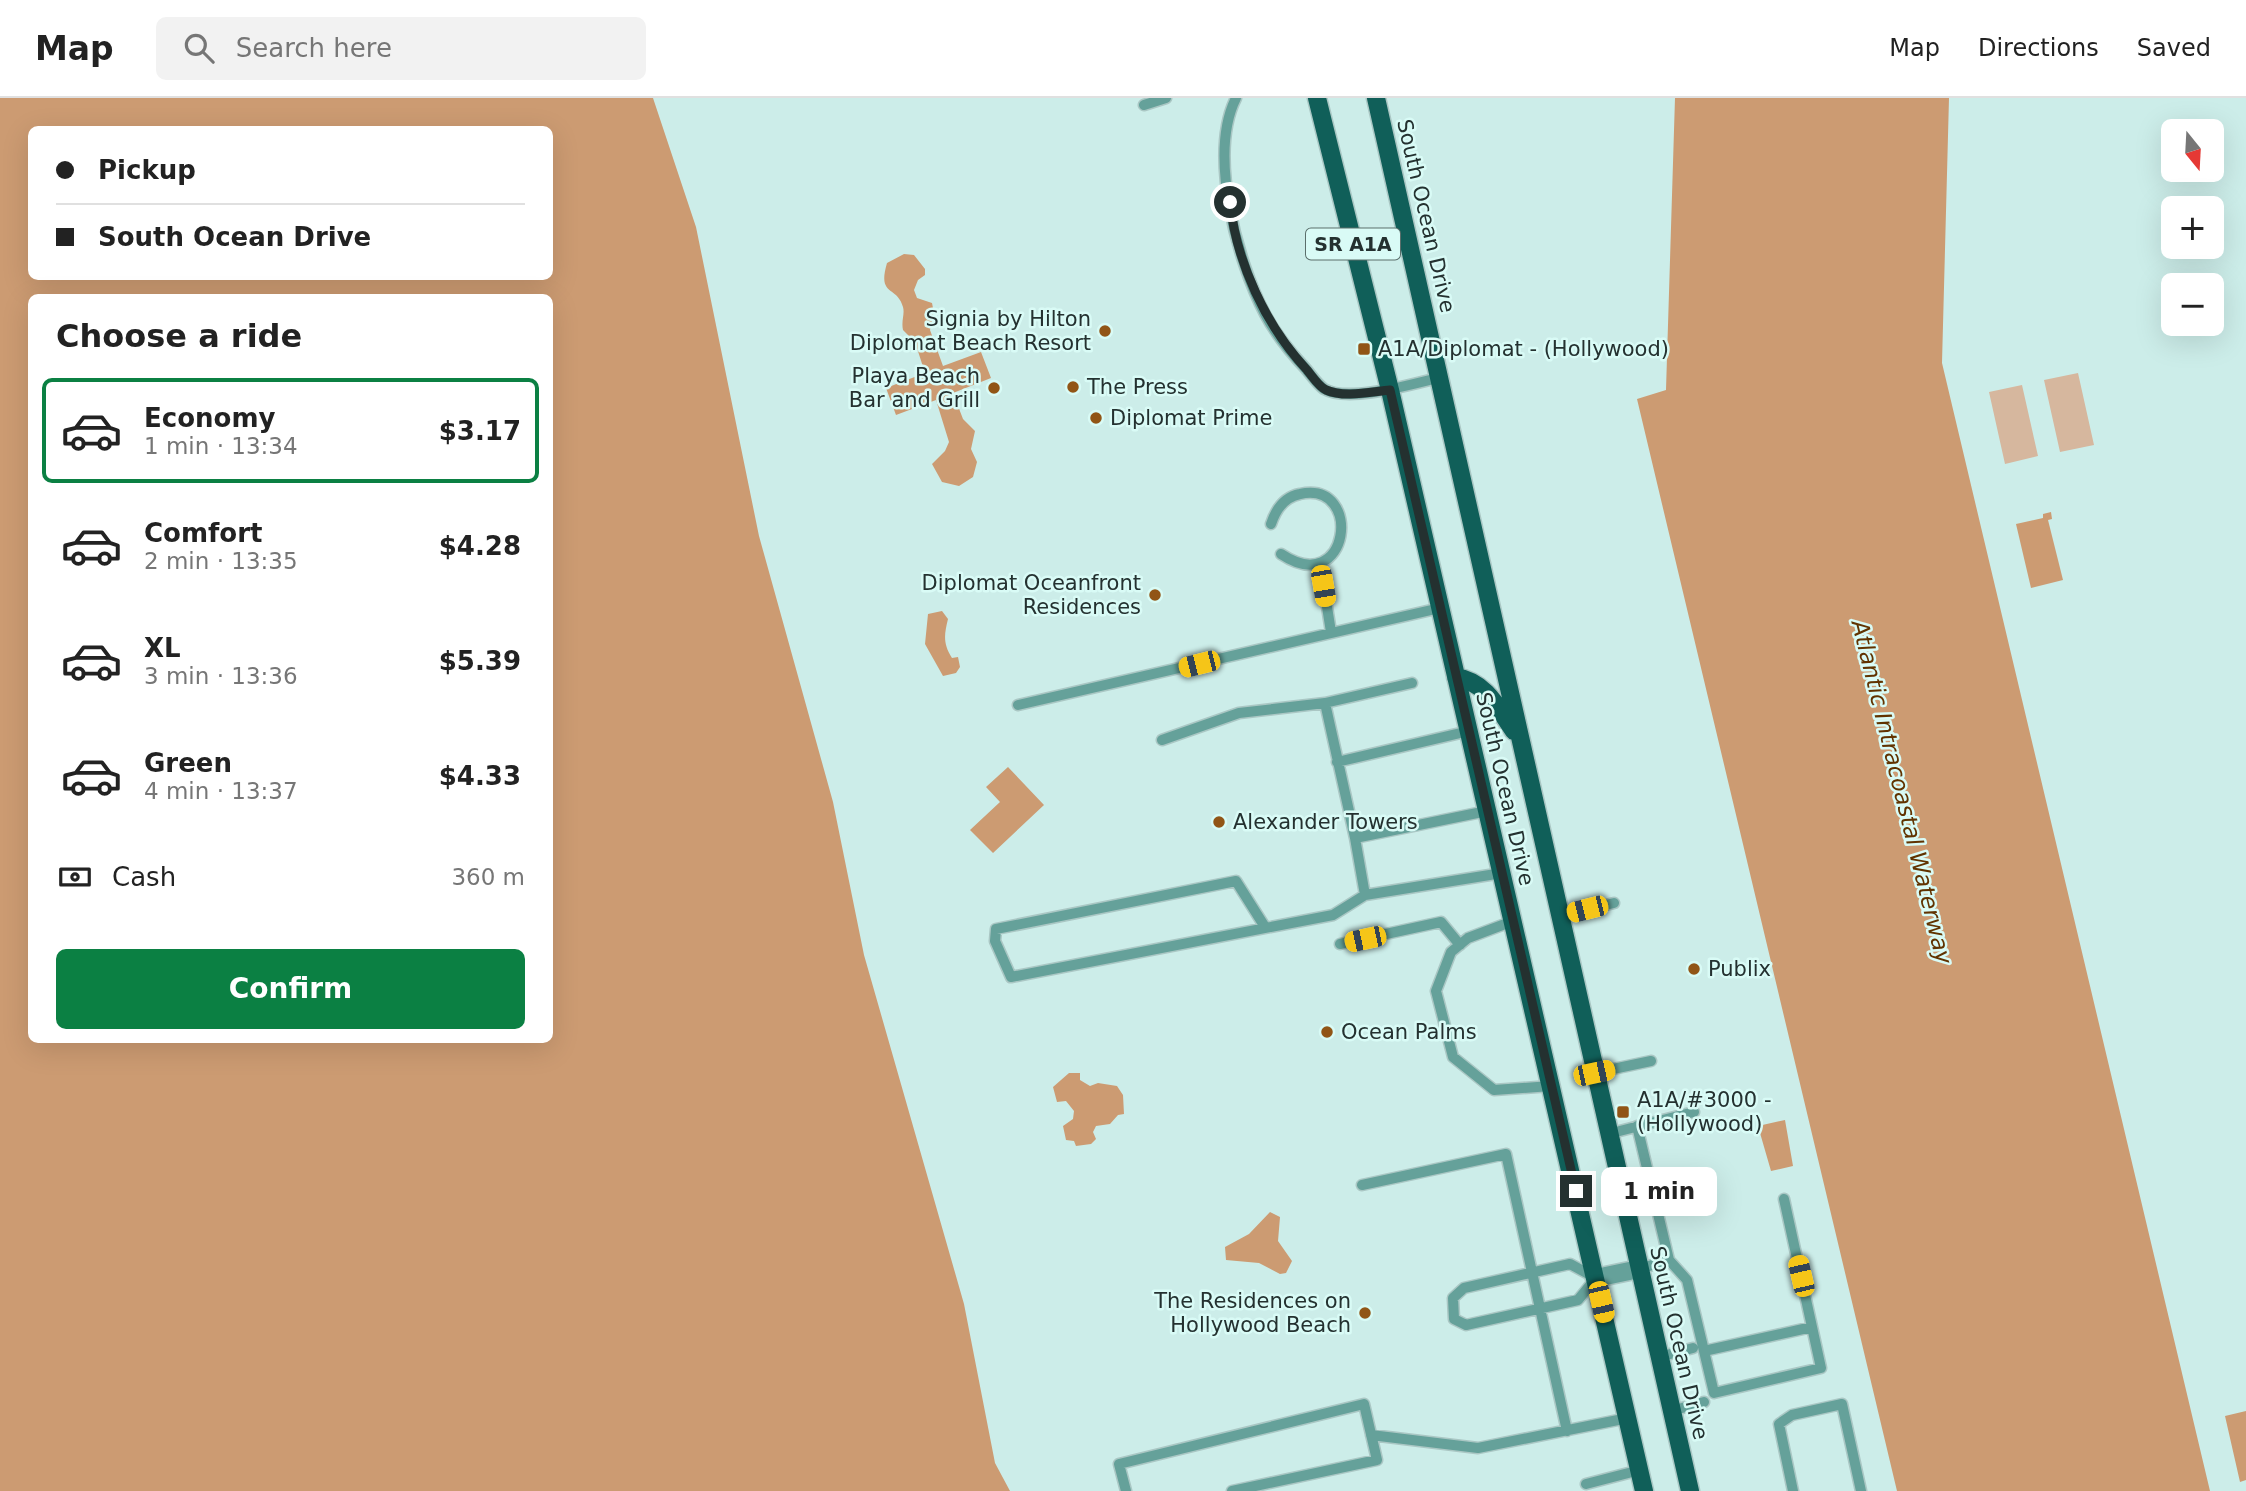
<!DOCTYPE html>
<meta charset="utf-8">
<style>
body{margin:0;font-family:"DejaVu Sans",sans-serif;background:#f2f2f2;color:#222;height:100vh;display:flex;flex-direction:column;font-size:26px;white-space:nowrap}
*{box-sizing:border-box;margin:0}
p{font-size:23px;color:#767676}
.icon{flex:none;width:38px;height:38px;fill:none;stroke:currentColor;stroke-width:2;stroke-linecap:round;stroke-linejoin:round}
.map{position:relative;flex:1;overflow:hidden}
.details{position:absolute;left:28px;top:196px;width:525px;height:749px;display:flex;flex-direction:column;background:#fff;border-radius:10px;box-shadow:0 7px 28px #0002}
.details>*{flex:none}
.guide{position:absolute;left:28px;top:28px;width:525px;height:154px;border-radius:10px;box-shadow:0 7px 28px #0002;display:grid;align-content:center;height:154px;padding:0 28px;background:#fff}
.needle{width:46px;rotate:162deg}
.fabs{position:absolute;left:2161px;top:21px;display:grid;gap:14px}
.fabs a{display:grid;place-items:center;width:63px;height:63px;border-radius:10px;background:#fff;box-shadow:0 7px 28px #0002;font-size:35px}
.end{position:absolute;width:32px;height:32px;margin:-16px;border:9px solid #243130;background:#fff;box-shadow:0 0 0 4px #fff}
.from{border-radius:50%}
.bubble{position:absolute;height:49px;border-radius:10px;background:#fff;box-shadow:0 7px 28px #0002;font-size:23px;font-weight:600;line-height:49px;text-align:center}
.car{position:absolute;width:21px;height:42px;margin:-21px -10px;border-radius:9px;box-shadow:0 0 5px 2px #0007;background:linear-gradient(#f5c518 24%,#345 0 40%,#f5c518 0 76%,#345 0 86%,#f5c518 0)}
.guide b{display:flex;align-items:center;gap:24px;height:66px;font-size:26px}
.guide b+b{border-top:2px solid #e0e0e0}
.guide i{width:18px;height:18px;background:#222}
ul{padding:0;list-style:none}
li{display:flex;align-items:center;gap:21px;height:105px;margin:0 14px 10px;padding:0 14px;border:4px solid transparent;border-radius:10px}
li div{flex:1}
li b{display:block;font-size:26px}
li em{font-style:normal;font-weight:600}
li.current{border-color:#0b8043}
li>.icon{width:63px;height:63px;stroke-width:1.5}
h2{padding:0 28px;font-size:32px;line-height:84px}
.pay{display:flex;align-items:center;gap:18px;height:77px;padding:0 28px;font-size:26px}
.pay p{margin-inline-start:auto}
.action{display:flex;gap:14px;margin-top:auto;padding:14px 28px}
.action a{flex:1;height:80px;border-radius:10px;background:#0b8043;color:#fff;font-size:28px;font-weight:600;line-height:80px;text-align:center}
header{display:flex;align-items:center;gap:42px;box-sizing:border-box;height:98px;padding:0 35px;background:#fff;border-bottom:2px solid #e0e0e0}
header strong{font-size:33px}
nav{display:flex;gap:38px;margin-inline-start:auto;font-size:24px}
.search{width:490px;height:63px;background:#f2f2f2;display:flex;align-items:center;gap:18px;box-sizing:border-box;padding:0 24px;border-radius:10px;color:#767676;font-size:26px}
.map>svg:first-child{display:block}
.pitch{fill:#d6b79e}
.water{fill:#cc9b72;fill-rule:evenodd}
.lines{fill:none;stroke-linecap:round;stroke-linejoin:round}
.service-casing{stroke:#aac7c4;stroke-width:13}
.minor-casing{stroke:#aac7c4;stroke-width:21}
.primary-casing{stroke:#aac7c4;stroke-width:21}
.service{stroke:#65a19a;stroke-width:10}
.minor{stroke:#65a19a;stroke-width:18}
.primary{stroke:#105f59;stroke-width:18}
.route{stroke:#243130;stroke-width:9}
.poi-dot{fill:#915516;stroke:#d9fbf6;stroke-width:2.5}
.labels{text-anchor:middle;stroke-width:5;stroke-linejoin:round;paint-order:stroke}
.shield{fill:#d9fbf6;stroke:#5a6e6b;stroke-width:2}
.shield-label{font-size:19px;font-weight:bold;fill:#243130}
.street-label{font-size:21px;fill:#243130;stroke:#d9fbf6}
.poi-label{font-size:21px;fill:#243130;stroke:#d9fbf6;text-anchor:start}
.water-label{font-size:23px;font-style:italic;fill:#613300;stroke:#d9fbf6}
</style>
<header>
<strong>Map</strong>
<div class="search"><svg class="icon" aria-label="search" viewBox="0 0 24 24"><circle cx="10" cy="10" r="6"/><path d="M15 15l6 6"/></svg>Search here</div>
<nav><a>Map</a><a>Directions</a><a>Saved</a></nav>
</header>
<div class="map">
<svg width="2246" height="1393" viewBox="0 0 2246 1393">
<rect width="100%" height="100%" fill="#ccede9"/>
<path class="pitch" d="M2078 275 2094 347 2060 354 2044 282Z
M2022 287 2038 358 2005 366 1989 294Z"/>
<path class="water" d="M0 0H653L696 129 759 438 833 704 864 857 964 1206 995 1365 1010 1393H0ZM32 32H550V178H32ZM32 200H550V942H32Z
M1675 0H1949L1942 265 2210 1393H1897L1637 301 1666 292Z
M904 156 914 157 925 171V177L918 182 914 192 917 200 932 205 934 215 930 232 943 268 981 254 991 280 953 295 963 321 975 333 971 351 977 364 973 379 959 388 942 384 932 366 945 353 949 344 936 302 896 317 886 290 925 275 915 244 903 232C901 223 905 216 903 209 897 187 877 199 887 165Z
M2051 414 2052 421 2048 422 2063 482 2031 490 2016 426 2043 420V416Z
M942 513 948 521C944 537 943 546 952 560L958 559 960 569 956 575 943 578 925 546 928 516Z
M1008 669 1044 707 993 755 970 732 1000 704 986 689Z
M1069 975H1080V982L1090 988 1098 985 1117 988 1123 997 1124 1016 1118 1017 1110 1026 1096 1028 1093 1034 1096 1041 1091 1046 1076 1048 1074 1043 1066 1042 1063 1028 1073 1021 1074 1013 1066 1003 1057 1004 1053 989Z
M1785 1022 1793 1068 1771 1073 1758 1028Z
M1270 1114 1280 1119 1278 1143 1292 1163 1286 1175 1280 1176 1259 1165 1226 1162 1225 1149 1249 1136Z
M2246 1313V1382L2240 1384 2225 1318Z"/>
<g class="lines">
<g class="service-casing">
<path id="service" d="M1236 0C1208 56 1237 163 1265 216 1275 235 1291 255 1306 271 1311 277 1317 286 1324 291 1348 305 1412 286 1438 280
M1144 7 1166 0
M1271 426C1276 411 1284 399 1300 396 1364 382 1350 502 1281 456
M1320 465 1331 534
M1325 605 1412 585
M1018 607 1440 510
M1162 642 1239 615 1325 605 1355 740 1487 713
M1337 664 1469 633
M1355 740 1365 797 1502 775
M1560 818 1614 805
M1513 823 1468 840 1451 854 1436 893 1453 959 1494 992 1551 988
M1265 829 1236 783 996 831 995 843 1011 879 1333 817 1365 797
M1340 846 1441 824 1460 847
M1594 975 1651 963
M1637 1028 1669 1162 1687 1182 1704 1253
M1608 1036 1694 1014
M1362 1087 1506 1056 1567 1333
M1784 1101 1821 1270 1714 1295 1704 1253 1812 1229
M1570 1166 1596 1180 1578 1202 1466 1227 1454 1221 1453 1200 1464 1190Z
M1639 1171 1669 1162
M1659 1259 1693 1250
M1671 1313 1704 1304
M1371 1337 1478 1350 1628 1320
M1586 1386 1640 1372
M1126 1393 1119 1366 1364 1306 1377 1362 1232 1393
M1793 1393 1779 1326 1792 1317 1842 1306 1861 1393"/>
</g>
<g class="minor-casing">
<path id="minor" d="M1596 1180 1639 1171"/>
</g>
<g class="primary-casing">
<path id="primary" d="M1317 0 1390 292 1644 1393
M1376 0 1690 1393
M1456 579C1486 584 1498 610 1514 633"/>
</g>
<use href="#service" class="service"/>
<use href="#minor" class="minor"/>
<use href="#primary" class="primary"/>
</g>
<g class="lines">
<path class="route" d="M1230 104C1236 164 1266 228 1307 272 1312 278 1319 289 1326 292 1344 300 1370 294 1390 292L1576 1093"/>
</g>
<g class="poi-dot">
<circle cx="1105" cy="233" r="7"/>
<rect x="1357" y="244" width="14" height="14" rx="3.5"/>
<circle cx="1073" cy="289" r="7"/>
<circle cx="994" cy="290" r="7"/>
<circle cx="1096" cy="320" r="7"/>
<circle cx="1155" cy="497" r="7"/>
<circle cx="1219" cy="724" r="7"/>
<circle cx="1694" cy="871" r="7"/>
<circle cx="1327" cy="934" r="7"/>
<rect x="1616" y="1007" width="14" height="14" rx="3.5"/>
<circle cx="1365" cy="1215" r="7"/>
</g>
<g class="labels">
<rect class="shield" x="1306" y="130.5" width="94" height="31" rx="5"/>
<g class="shield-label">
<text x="1353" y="153">SR A1A</text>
</g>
<g class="street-label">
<text transform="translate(1426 118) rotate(77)" y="7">South Ocean Drive</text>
<text transform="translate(1505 691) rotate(77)" y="7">South Ocean Drive</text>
<text transform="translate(1679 1245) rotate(77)" y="7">South Ocean Drive</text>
</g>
<g class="poi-label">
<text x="1091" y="228" text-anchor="end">Signia by Hilton<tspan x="1091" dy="24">Diplomat Beach Resort</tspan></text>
<text x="1378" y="258">A1A/Diplomat - (Hollywood)</text>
<text x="980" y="285" text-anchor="end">Playa Beach<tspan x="980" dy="24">Bar and Grill</tspan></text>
<text x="1087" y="296">The Press</text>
<text x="1110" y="327">Diplomat Prime</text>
<text x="1141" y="492" text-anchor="end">Diplomat Oceanfront<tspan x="1141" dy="24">Residences</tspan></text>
<text x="1233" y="731">Alexander Towers</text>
<text x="1708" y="878">Publix</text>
<text x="1341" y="941">Ocean Palms</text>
<text x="1637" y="1009">A1A/#3000 -<tspan x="1637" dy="24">(Hollywood)</tspan></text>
<text x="1351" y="1210" text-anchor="end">The Residences on<tspan x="1351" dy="24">Hollywood Beach</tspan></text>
</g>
<g class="water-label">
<text transform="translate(1902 694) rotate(76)" y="8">Atlantic Intracoastal Waterway</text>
</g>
</g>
</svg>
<div class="fabs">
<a><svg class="needle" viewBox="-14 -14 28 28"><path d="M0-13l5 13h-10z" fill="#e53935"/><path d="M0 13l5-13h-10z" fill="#767676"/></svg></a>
<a>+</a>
<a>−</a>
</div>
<i class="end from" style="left:1230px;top:104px"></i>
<i class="end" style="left:1576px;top:1093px"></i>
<div class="bubble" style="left:1601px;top:1069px;width:116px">1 min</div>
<i class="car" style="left:1323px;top:488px;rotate:170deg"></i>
<i class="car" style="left:1199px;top:566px;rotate:256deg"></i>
<i class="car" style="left:1587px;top:811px;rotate:256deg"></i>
<i class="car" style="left:1365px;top:841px;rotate:258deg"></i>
<i class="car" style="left:1594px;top:975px;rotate:78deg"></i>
<i class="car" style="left:1801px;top:1178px;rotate:347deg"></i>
<i class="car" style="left:1601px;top:1204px;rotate:167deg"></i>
<div class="guide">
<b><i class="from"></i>Pickup</b>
<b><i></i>South Ocean Drive</b>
</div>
<section class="details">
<h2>Choose a ride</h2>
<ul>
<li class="current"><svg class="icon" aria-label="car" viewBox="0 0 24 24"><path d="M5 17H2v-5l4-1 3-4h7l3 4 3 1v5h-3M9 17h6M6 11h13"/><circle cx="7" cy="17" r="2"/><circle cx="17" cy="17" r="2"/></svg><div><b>Economy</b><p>1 min · 13:34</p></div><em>$3.17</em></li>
<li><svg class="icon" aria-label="car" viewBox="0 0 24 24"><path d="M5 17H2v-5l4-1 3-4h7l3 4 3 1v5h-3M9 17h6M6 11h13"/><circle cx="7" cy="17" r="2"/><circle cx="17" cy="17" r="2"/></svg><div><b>Comfort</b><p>2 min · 13:35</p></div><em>$4.28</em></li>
<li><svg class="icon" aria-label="car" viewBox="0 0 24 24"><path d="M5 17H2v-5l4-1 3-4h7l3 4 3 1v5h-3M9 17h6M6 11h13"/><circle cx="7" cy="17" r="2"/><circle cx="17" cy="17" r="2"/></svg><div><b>XL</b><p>3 min · 13:36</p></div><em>$5.39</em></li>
<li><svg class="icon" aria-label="car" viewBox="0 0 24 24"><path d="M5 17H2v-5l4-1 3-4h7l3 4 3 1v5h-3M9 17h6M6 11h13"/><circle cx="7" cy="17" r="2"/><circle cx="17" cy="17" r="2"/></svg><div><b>Green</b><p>4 min · 13:37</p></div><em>$4.33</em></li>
</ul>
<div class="pay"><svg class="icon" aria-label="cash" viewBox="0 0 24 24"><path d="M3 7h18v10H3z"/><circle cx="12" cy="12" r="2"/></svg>Cash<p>360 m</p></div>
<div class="action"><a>Confirm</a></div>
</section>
</div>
